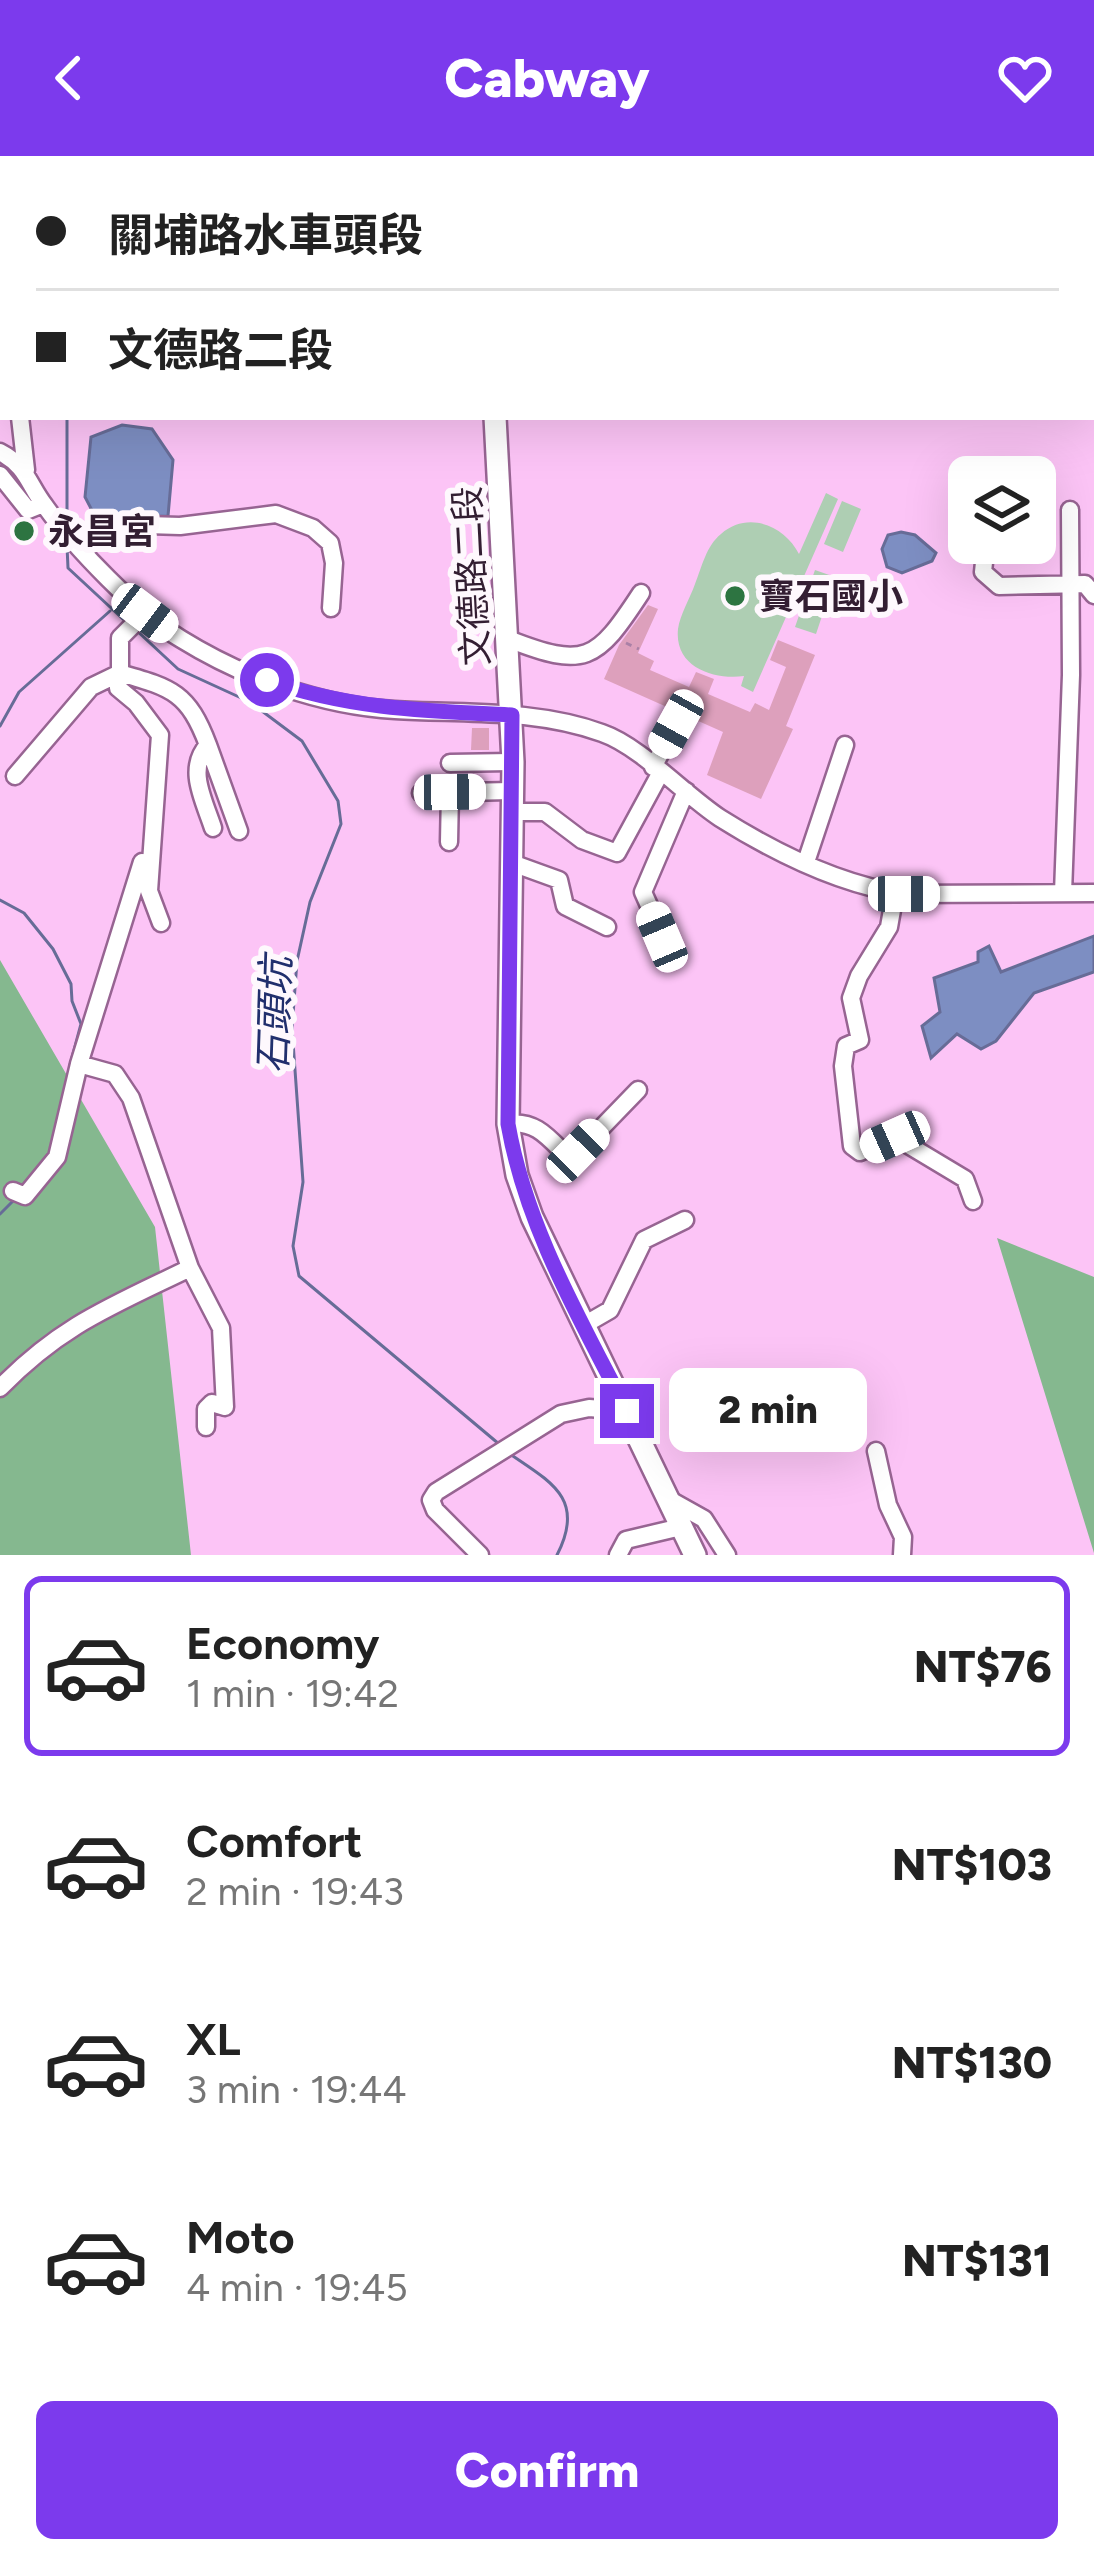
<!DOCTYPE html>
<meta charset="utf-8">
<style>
body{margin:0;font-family:Figtree,"Noto Sans TC",sans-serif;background:#f2f2f2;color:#222;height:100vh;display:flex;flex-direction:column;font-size:45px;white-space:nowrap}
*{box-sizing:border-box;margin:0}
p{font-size:39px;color:#767676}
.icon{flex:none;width:66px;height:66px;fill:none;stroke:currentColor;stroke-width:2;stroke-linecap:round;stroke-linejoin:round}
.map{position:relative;height:1399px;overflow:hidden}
.side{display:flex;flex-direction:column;background:#fff;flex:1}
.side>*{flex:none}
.hud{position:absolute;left:0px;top:0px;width:1095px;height:264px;box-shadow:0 12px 48px #0002;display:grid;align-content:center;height:264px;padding:0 36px;background:#fff}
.controls{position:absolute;left:948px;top:300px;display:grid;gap:24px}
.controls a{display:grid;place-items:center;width:108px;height:108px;border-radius:18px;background:#fff;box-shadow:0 12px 48px #0002;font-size:60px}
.end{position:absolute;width:54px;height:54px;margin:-27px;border:15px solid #7c3aed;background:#fff;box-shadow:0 0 0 6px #fff}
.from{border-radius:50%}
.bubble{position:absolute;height:84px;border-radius:18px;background:#fff;box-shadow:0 12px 48px #0002;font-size:39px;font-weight:800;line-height:84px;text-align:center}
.car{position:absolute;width:36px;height:72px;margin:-36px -18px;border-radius:15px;box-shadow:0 0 9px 3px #0007;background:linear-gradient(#fff 24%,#345 0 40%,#fff 0 76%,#345 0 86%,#fff 0)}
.hud b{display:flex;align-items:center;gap:42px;height:114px;font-size:45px}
.hud b+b{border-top:3px solid #e0e0e0}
.hud i{width:30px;height:30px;background:#222}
ul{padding:21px 0 0;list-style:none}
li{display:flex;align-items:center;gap:36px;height:180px;margin:0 24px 18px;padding:0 12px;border:6px solid transparent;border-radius:18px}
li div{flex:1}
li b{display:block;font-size:45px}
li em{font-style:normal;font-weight:800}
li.current{border-color:#7c3aed}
li>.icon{width:108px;height:108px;stroke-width:1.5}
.button{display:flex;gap:24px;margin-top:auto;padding:24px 36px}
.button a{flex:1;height:138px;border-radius:18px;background:#7c3aed;color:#fff;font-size:48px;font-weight:800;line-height:138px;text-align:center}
header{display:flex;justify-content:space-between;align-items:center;height:156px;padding:0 36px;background:#7c3aed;color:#fff;font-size:54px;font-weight:800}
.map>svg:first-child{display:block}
.green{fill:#aeceb3}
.forest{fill:#85b88f}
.water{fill:#7d8ec2;stroke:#676c97;stroke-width:3}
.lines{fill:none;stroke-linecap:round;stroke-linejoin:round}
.stream{stroke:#676c97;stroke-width:3}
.building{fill:#dda0bc}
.minor-casing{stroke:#976492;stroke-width:21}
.major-casing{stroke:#976492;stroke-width:26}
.path{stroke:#aa80a6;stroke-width:3;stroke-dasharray:6 6;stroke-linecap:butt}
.minor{stroke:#fff;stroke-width:16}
.major{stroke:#fff;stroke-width:21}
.route{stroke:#7c3aed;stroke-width:15}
.poi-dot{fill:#2d7441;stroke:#fef8fd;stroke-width:4.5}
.labels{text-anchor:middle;stroke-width:12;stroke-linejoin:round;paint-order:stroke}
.poi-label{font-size:36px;font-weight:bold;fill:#331e32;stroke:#fef8fd;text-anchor:start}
.street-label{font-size:36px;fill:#331e32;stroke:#fef8fd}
.water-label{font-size:39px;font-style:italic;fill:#212f6d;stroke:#fef8fd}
</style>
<header><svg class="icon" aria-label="back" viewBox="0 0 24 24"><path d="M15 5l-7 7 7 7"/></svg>Cabway<svg class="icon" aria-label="heart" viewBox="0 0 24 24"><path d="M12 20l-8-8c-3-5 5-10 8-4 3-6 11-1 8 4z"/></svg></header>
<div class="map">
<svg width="1094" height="1399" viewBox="0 0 1094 1399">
<rect width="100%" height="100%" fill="#fcc4f6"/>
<path class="green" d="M826 337 838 343 753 536 741 530 744 520C715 524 674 512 678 473 680 459 690 442 695 428 702 411 706 390 721 378 748 354 785 370 799 398Z
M842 345 861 353 843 396 824 388Z
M815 414 835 421 816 478 795 471Z"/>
<path class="forest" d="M0 804 155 1071 191 1399H0Z
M997 1082 1094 1121V1397Z"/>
<path class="water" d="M394 0H721L734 3H394Z
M122 269 152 273 173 304 168 360 96 362 85 341 91 281Z
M901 376 915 379 936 397 932 405 902 417 887 411 882 393 888 379Z
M1094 780V816L1034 837 996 885 981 893 957 878 931 902 922 870 940 856 934 822 978 806V796L989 790 1001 816Z"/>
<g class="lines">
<path class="stream" d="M16 0 17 3
M67 261V369
M67 390 68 412 124 464
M136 474 178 513 250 546 302 585 338 645 341 668 310 746 297 805 292 872 303 1026 293 1090 299 1120 499 1288
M0 570 19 536 110 455
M0 744 24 757 53 793 71 828 72 845 81 868 70 909
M0 1058 16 1042
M510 1298C551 1326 586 1343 557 1399"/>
</g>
<path class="building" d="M648 449 658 453 638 497 654 505 650 514 689 531 696 516 714 523 708 538 750 556 755 547 769 554 786 511 770 504 778 484 815 499 786 570 793 573 761 643 707 619 723 576 604 523 619 489Z
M472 572H489V594H471Z"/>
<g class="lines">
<g class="minor-casing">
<path id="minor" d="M0 219 3 224
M20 261 26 314
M0 296C27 310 28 328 45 350 75 392 138 457 181 483 244 522 322 550 395 554 465 558 536 553 602 577 640 590 685 639 720 662 774 696 841 729 904 738L1094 737
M0 319 28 354 43 348
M986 387 983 416 999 430 1085 428 1094 439
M79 388 114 368 180 370 276 358 313 372 330 387 334 407 331 452
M508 483C585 513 596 506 641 437
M208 589 239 675
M450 607 513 606
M653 611 676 569
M15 620 91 531 120 517V482L145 457
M421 637 512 635
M512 656H545L582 684 617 697 661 616
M449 686 450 636
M806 706 845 589
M512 707 559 724 565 750 607 771
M895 737 889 771 859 820 851 842 860 884 846 890 843 910 852 990 860 996 895 981 965 1023 973 1045
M1063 737 1071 519 1070 354
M161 767 149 735 160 579 136 547 118 532 120 517C172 532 188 536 208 589 186 613 204 644 213 672
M663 781 643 736 686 635
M79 908 115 918 131 942 190 1112 221 1172 225 1251 212 1247 206 1253V1271
M508 968C535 964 548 981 566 999L578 996 638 934
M13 1035 25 1040 57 1001 79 908 142 706
M584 1169 610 1154 644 1084 685 1064
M0 1232C61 1169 112 1150 190 1112
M876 1295 888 1349 903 1381 902 1399
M670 1344 704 1363 727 1399
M480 1399 435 1354 431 1344 436 1336 561 1258 589 1252 627 1255
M618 1399 626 1384 681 1371"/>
</g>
<g class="major-casing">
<path id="major" d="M473 0V3
M495 261 513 606 508 968 517 1019 532 1061 695 1399"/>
</g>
<path class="path" d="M626 487 639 493"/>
<use href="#minor" class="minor"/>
<use href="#major" class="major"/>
</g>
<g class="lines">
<path class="route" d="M267 524C348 553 426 555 512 559L508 968C526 1071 580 1163 627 1255"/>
</g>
<g class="poi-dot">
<circle cx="24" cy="375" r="12"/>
<circle cx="735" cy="440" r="12"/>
</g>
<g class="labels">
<g class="poi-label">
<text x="48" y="388">永昌宮</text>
<text x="759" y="453">寶石國小</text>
</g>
<g class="street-label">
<text transform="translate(471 420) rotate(-93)" y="13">文德路二段</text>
</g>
<g class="water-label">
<text transform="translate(274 859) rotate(-88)" y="14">石頭坑</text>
</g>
</g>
</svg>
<div class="controls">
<a><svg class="icon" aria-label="layers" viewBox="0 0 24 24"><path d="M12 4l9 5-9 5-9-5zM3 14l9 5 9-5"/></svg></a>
</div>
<i class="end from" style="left:267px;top:524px"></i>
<i class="end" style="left:627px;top:1255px"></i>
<div class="bubble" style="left:669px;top:1212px;width:198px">2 min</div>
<i class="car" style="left:145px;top:457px;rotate:127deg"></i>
<i class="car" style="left:676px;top:568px;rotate:209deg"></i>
<i class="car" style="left:450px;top:636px;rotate:89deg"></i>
<i class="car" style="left:904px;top:738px;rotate:90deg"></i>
<i class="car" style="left:662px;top:781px;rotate:337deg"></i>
<i class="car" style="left:895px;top:981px;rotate:246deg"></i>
<i class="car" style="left:578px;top:995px;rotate:44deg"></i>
<div class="hud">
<b><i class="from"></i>關埔路水車頭段</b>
<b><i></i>文德路二段</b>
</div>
</div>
<section class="side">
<ul>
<li class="current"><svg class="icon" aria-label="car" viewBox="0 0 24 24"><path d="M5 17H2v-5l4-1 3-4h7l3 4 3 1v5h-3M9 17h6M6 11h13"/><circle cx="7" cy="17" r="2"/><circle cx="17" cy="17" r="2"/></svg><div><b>Economy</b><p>1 min · 19:42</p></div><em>NT$76</em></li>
<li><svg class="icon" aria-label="car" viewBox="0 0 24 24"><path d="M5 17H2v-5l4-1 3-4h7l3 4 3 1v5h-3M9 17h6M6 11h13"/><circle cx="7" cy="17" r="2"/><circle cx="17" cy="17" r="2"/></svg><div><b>Comfort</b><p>2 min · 19:43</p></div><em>NT$103</em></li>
<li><svg class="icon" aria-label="car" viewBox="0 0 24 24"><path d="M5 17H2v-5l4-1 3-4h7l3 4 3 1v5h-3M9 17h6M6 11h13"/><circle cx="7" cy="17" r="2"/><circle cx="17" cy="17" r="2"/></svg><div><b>XL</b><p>3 min · 19:44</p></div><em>NT$130</em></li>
<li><svg class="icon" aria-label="car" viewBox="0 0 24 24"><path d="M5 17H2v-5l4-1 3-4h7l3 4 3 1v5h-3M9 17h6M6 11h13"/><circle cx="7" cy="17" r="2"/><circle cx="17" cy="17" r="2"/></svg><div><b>Moto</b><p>4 min · 19:45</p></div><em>NT$131</em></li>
</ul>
<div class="button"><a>Confirm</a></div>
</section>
